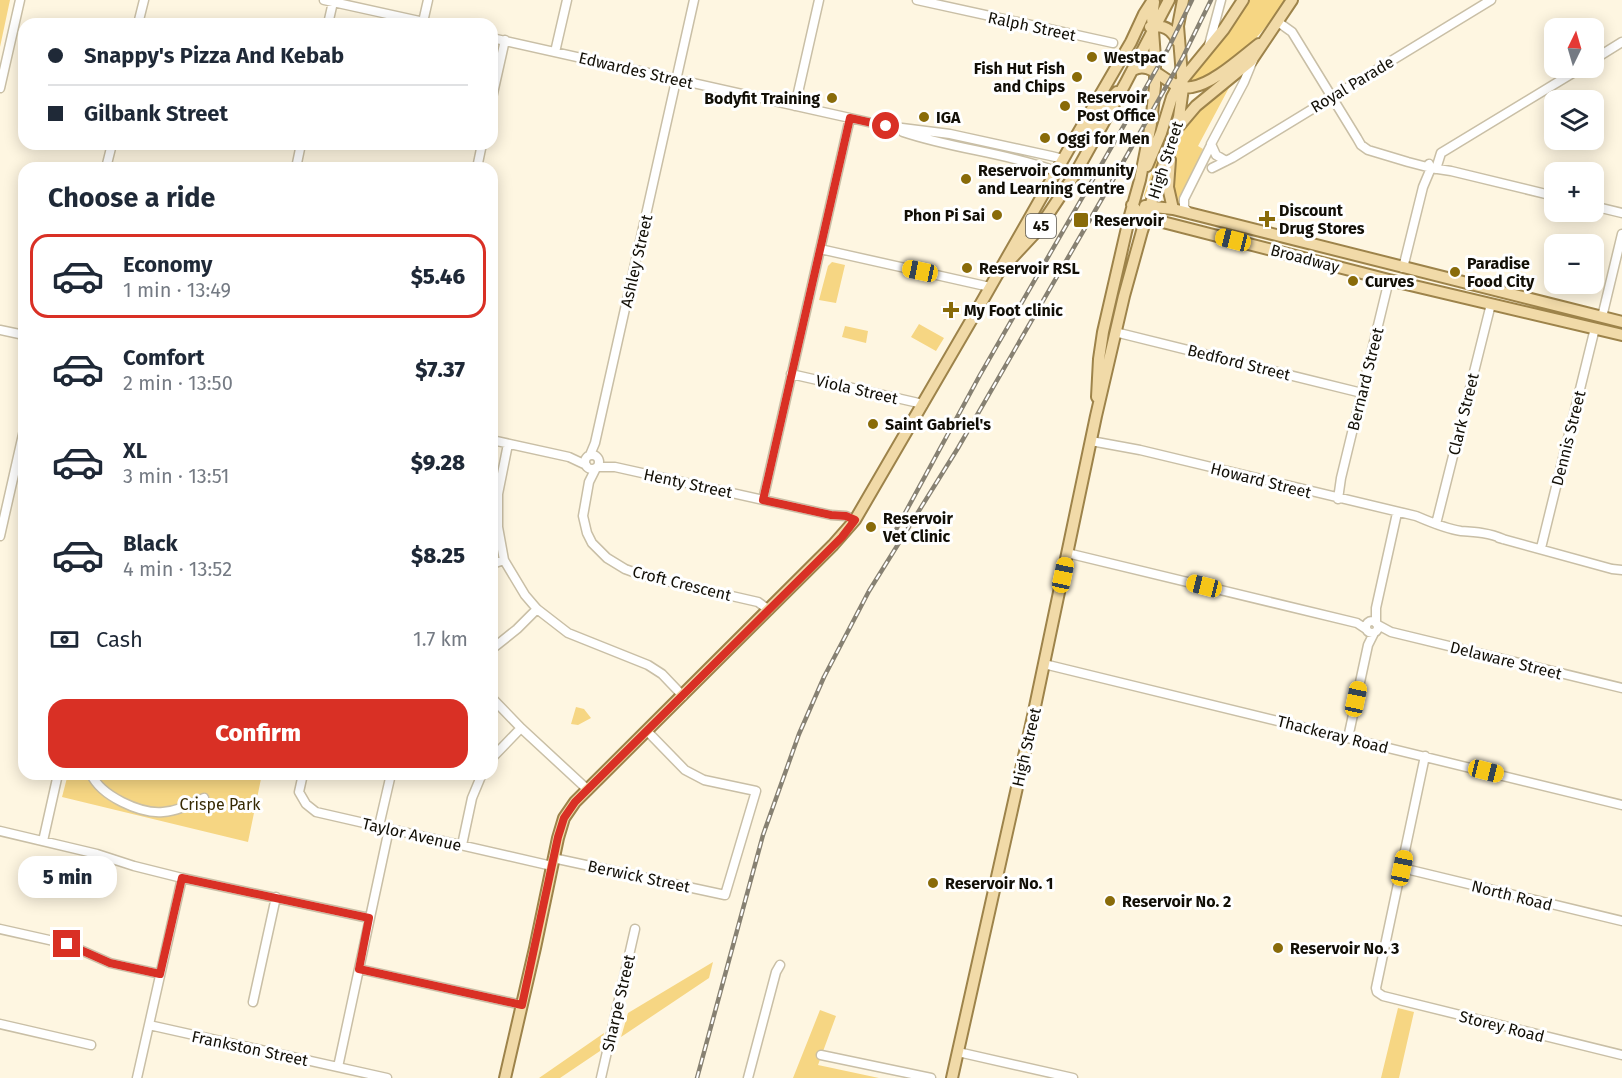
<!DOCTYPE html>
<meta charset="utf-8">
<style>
body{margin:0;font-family:"Fira Sans",sans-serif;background:#f2f2f3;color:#1f2937;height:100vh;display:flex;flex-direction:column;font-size:22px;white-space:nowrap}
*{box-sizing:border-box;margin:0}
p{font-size:20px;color:#747a83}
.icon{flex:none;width:33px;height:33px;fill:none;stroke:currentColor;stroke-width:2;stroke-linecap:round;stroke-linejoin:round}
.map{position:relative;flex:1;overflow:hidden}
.panel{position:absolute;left:18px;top:162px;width:480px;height:618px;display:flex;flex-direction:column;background:#fff;border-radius:18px;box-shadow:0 3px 15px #0003}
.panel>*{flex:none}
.guide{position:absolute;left:18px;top:18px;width:480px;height:132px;border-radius:18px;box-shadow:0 3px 15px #0003;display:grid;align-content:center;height:132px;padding:0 30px;background:#fff}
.needle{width:39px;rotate:5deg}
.controls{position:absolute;left:1544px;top:18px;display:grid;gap:12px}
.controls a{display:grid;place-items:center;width:60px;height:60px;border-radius:12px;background:#fff;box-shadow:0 3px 15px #0003;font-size:30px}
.end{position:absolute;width:27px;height:27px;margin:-14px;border:8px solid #d93025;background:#fff;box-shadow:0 0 0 3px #fff}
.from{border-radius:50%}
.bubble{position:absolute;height:42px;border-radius:18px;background:#fff;box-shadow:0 3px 15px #0003;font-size:20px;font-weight:800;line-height:42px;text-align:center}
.car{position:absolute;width:18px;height:36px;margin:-18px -9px;border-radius:8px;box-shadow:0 0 4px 2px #0007;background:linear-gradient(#f5c518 24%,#345 0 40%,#f5c518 0 76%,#345 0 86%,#f5c518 0)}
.guide b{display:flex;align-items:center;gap:21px;height:57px;font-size:22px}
.guide b+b{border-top:2px solid #e0e1e3}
.guide i{width:15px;height:15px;background:#1f2937}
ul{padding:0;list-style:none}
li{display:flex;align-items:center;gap:18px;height:84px;margin:0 12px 9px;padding:0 18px;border:3px solid transparent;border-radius:18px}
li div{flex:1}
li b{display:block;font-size:22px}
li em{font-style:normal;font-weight:800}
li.current{border-color:#d93025}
li>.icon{width:54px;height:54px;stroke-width:1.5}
h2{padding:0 30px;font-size:27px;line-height:72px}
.pay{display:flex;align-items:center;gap:15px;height:66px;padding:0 30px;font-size:22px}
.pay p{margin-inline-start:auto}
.action{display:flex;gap:12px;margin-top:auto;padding:12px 30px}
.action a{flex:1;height:69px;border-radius:18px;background:#d93025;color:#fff;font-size:24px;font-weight:800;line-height:69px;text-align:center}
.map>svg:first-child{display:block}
.green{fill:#f6d683}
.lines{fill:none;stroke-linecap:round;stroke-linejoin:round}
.minor-casing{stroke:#c9bfa6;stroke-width:11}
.major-casing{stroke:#9d834a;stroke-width:14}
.minor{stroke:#fff;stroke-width:8}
.major{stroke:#f1daa8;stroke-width:10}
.rail-casing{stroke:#878172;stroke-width:4.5}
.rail{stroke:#fff;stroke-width:2;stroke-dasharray:7;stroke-linecap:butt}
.route{stroke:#d93025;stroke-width:8}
.poi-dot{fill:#896b09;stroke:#fff;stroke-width:2}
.labels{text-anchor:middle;stroke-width:6;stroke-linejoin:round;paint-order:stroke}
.shield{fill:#fff;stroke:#595751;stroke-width:1.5}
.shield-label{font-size:15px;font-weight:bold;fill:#120f06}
.street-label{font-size:16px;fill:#120f06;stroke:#fff}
.poi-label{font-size:16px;font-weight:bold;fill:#120f06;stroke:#fff;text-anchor:start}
.park-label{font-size:16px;fill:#372a03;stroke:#fff}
</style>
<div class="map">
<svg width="1622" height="1078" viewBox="0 0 1622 1078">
<rect width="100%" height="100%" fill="#fef6e1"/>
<path class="green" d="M0 0H10L0 47Z
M1247 0H1285C1265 32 1226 77 1187 83V80Z
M1231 84 1198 146 1203 149 1184 190 1181 206 1175 204 1172 200C1173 171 1172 136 1194 114 1205 103 1219 94 1231 84Z
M1167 128 1171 130 1148 200H1146L1144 195Z
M832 262 845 265 836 303 819 300 828 266Z
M919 324 944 338 936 351 911 337Z
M845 326 868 331 866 343 842 337Z
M576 707 584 709 591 718 578 725 571 724Z
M68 774H262L248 842 62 797Z
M713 962 709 978 621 1037 628 1013Z
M1398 1008 1414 1012 1399 1078H1381Z
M820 1010 836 1016 818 1065 879 1078H793Z
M604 1033 600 1051 560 1078H539Z"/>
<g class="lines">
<g class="minor-casing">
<path id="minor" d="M324 0 433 24
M917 0 1113 43
M423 22 428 0
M1278 22 1292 32 1357 138 1361 145 1368 150 1408 162 1431 168 1451 171 1554 196
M138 24 144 0
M328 24 333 2
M492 38 850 118 886 126 950 134 1051 156 1063 159
M1209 45 1221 0
M555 52 567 0
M1593 60 1622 42
M0 88 20 0
M492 98 505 40
M795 106 819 0
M903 132C953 149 1007 153 1056 171
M1226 161 1216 155 1211 144 1244 82 1253 60
M106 168 112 144
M296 168 301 144
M477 168 482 144
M1212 168 1232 158 1491 0
M1436 169 1441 153 1581 68
M1593 206 1622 213
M1190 214 1184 207V199L1211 145
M820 249 990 287
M1403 268 1423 187 1431 168 1429 164
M1602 317 1622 234
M0 330 24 335
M1115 332 1362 393
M791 374 923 404
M492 440 569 457 586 465
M1091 441 1140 450 1416 516C1430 522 1446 529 1461 531 1476 532 1490 533 1503 539
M508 444 498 494V527L504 560 525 595 537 609 568 633 648 665 662 674 683 696
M585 462a7 7 0 1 1 14 0a7 7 0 1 1-14 0Z
M590 455 595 443 694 0
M598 467H615L831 515 846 516 855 520
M596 468 589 482 583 516 587 533 592 543 607 558 625 569 644 576 758 602 769 610
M1338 499 1341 478 1389 280
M763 500 850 118
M1436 524 1491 304
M0 536 24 430
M1499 538 1612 569 1622 570
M1541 548 1595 328
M1067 553 1357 623 1366 629
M492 564 504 560
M1366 627a6 6 0 1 1 12 0a6 6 0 1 1-12 0Z
M1376 623V608L1397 513
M1378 625 1391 632 1622 688
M492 649 517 629 537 609
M1044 664 1622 805
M492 698 521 728 588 790
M1348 738 1368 645 1374 633
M1425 756 1376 988 1377 992 1383 996 1622 1055
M492 758 521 728
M91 774C101 796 140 814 163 812 178 811 191 804 204 798
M303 774 299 792 306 804 316 812 552 866
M379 826 391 774
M0 831 97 854 134 866 182 878 369 918
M43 841 58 774
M462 845 472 798 482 774
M553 858 725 895 756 791 704 780 685 770 647 731
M1402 868 1622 921
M0 929 67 944 110 963 160 974
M359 969 522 1005
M253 1002 276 897
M0 1024 91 1045
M149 1025 387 1078
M958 1052 1073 1078
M821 1055 931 1078
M338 1067 389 829
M137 1078 182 878
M601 1078 635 929
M748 1078 776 972 780 965"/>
</g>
<g class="major-casing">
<path id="major" d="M1150 27C1163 24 1172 29 1178 42
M1133 70C1153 58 1168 92 1192 87 1213 84 1242 57 1259 44
M1179 126 1196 106 1251 61 1292 0
M1074 140 1080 141 1084 139 1104 105 1117 92
M1170 160 1168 187 1173 209
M1147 166 1161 133 1172 97 1179 84 1224 29 1243 0
M1132 205 1139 213 1151 219 1389 280 1622 335
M1145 206 1173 209 1622 322
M1010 260 1037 231 1075 174 1125 84 1169 0
M1097 397 1099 359 1103 332 1129 219 1140 180 1151 124 1155 86V58L1152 17 1154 2
M505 1078 535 948 558 838 564 818 575 802 833 545 855 520 976 312 1074 140 1131 42 1144 14 1153 0
M952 1078 1033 716 1096 416 1124 296 1142 231 1179 117 1183 88 1178 26 1183 0"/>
</g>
<use href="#minor" class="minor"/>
<use href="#major" class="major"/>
<g class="rail-casing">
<path id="rail" d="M892 537 980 375 1168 49 1192 0
M697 1078 763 835 799 734 824 677 869 591 958 448 1118 171 1183 57 1211 0"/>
</g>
<use href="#rail" class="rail"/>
</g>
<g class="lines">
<path class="route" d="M67 944 110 963 160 974 182 878 369 918 359 969 522 1005 558 837 564 818 575 802 817 562 842 537 855 520 846 516 831 515 763 500 850 118 886 126"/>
</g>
<g class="poi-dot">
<circle cx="1092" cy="57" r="6"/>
<circle cx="1077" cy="77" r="6"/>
<circle cx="832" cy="98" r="6"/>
<circle cx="1065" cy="106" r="6"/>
<circle cx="924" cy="117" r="6"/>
<circle cx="1045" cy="138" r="6"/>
<circle cx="966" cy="179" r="6"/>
<circle cx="997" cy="215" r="6"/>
<path d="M1264 210h6v6h6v6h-6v6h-6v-6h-6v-6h6z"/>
<rect x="1073" y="212" width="16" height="16" rx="3"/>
<circle cx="967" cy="268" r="6"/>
<circle cx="1455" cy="272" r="6"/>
<circle cx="1353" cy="281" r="6"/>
<path d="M948 301h6v6h6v6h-6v6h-6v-6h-6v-6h6z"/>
<circle cx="873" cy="424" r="6"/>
<circle cx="871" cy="527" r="6"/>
<circle cx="933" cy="883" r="6"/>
<circle cx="1110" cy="901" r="6"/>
<circle cx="1278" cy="948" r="6"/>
</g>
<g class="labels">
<rect class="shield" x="1026" y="214" width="30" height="24" rx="4.5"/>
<g class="shield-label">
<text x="1041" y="231">45</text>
</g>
<g class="street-label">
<text transform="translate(1032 26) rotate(12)" y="6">Ralph Street</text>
<text transform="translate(636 70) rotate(13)" y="6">Edwardes Street</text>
<text transform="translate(1352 84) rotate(-31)" y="6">Royal Parade</text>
<text transform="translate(1165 160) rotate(-72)" y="6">High Street</text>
<text transform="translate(1305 258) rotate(15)" y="6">Broadway</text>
<text transform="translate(636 261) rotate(-77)" y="6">Ashley Street</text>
<text transform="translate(1239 362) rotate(14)" y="6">Bedford Street</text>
<text transform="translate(1365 379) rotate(-76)" y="6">Bernard Street</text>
<text transform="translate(857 389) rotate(13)" y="6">Viola Street</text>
<text transform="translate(1463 414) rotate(-76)" y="6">Clark Street</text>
<text transform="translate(1568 438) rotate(-76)" y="6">Dennis Street</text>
<text transform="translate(1261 480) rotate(14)" y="6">Howard Street</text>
<text transform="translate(688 483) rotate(12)" y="6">Henty Street</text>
<text transform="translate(682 583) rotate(14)" y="6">Croft Crescent</text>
<text transform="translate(1506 660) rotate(14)" y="6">Delaware Street</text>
<text transform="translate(1333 734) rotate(14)" y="6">Thackeray Road</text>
<text transform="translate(1026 747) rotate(-77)" y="6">High Street</text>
<text transform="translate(412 834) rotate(13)" y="6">Taylor Avenue</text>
<text transform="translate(639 876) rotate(12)" y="6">Berwick Street</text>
<text transform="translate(1512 895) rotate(14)" y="6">North Road</text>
<text transform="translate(618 1003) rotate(-77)" y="6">Sharpe Street</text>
<text transform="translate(1502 1026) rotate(14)" y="6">Storey Road</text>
<text transform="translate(250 1048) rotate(12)" y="6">Frankston Street</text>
</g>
<g class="poi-label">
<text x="1104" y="63">Westpac</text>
<text x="1065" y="74" text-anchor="end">Fish Hut Fish<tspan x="1065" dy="18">and Chips</tspan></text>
<text x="1077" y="103">Reservoir<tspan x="1077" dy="18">Post Office</tspan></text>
<text x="820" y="104" text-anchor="end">Bodyfit Training</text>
<text x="936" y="123">IGA</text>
<text x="1057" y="144">Oggi for Men</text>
<text x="978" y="176">Reservoir Community<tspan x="978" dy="18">and Learning Centre</tspan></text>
<text x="1279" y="216">Discount<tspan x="1279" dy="18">Drug Stores</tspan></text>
<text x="985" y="221" text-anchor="end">Phon Pi Sai</text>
<text x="1094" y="226">Reservoir</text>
<text x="1467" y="269">Paradise<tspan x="1467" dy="18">Food City</tspan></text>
<text x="979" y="274">Reservoir RSL</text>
<text x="1365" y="287">Curves</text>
<text x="964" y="316">My Foot clinic</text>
<text x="885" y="430">Saint Gabriel's</text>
<text x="883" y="524">Reservoir<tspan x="883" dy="18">Vet Clinic</tspan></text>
<text x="945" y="889">Reservoir No. 1</text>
<text x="1122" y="907">Reservoir No. 2</text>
<text x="1290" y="954">Reservoir No. 3</text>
</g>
<g class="park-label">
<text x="220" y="810">Crispe Park</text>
</g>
</g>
</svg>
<div class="controls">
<a><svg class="needle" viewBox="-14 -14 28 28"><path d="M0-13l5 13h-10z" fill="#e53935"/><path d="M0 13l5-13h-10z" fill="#747a83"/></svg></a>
<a><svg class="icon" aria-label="layers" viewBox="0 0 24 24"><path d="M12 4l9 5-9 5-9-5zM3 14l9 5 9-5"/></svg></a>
<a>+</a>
<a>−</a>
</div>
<i class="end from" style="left:886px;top:126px"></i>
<i class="end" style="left:67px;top:944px"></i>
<div class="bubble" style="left:18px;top:856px;width:99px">5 min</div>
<i class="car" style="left:1233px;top:240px;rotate:284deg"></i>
<i class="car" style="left:920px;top:271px;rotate:282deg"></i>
<i class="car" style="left:1063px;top:575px;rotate:12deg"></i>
<i class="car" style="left:1204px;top:586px;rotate:284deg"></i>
<i class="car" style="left:1356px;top:699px;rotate:12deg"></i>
<i class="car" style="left:1486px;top:771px;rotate:104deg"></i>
<i class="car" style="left:1402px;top:868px;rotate:12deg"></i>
<div class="guide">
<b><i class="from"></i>Snappy's Pizza And Kebab</b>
<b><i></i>Gilbank Street</b>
</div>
<section class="panel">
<h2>Choose a ride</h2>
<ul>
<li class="current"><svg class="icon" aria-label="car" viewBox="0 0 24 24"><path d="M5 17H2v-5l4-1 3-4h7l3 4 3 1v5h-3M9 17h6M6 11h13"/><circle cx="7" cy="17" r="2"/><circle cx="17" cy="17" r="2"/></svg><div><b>Economy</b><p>1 min · 13:49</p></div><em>$5.46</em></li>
<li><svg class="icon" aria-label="car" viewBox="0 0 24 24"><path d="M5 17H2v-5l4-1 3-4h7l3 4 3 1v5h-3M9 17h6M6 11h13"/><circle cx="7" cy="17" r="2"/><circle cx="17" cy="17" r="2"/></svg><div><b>Comfort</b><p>2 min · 13:50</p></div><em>$7.37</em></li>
<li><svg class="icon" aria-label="car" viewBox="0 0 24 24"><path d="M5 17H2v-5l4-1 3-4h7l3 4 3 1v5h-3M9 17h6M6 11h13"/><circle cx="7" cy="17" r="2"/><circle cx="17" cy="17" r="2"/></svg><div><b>XL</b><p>3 min · 13:51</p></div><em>$9.28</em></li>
<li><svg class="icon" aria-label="car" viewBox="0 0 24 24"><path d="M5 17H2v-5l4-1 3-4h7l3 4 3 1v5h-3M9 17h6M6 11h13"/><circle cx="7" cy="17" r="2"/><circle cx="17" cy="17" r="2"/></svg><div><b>Black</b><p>4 min · 13:52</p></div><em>$8.25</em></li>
</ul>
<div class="pay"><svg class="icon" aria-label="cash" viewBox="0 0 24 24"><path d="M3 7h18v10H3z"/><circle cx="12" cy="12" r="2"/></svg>Cash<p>1.7 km</p></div>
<div class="action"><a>Confirm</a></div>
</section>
</div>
